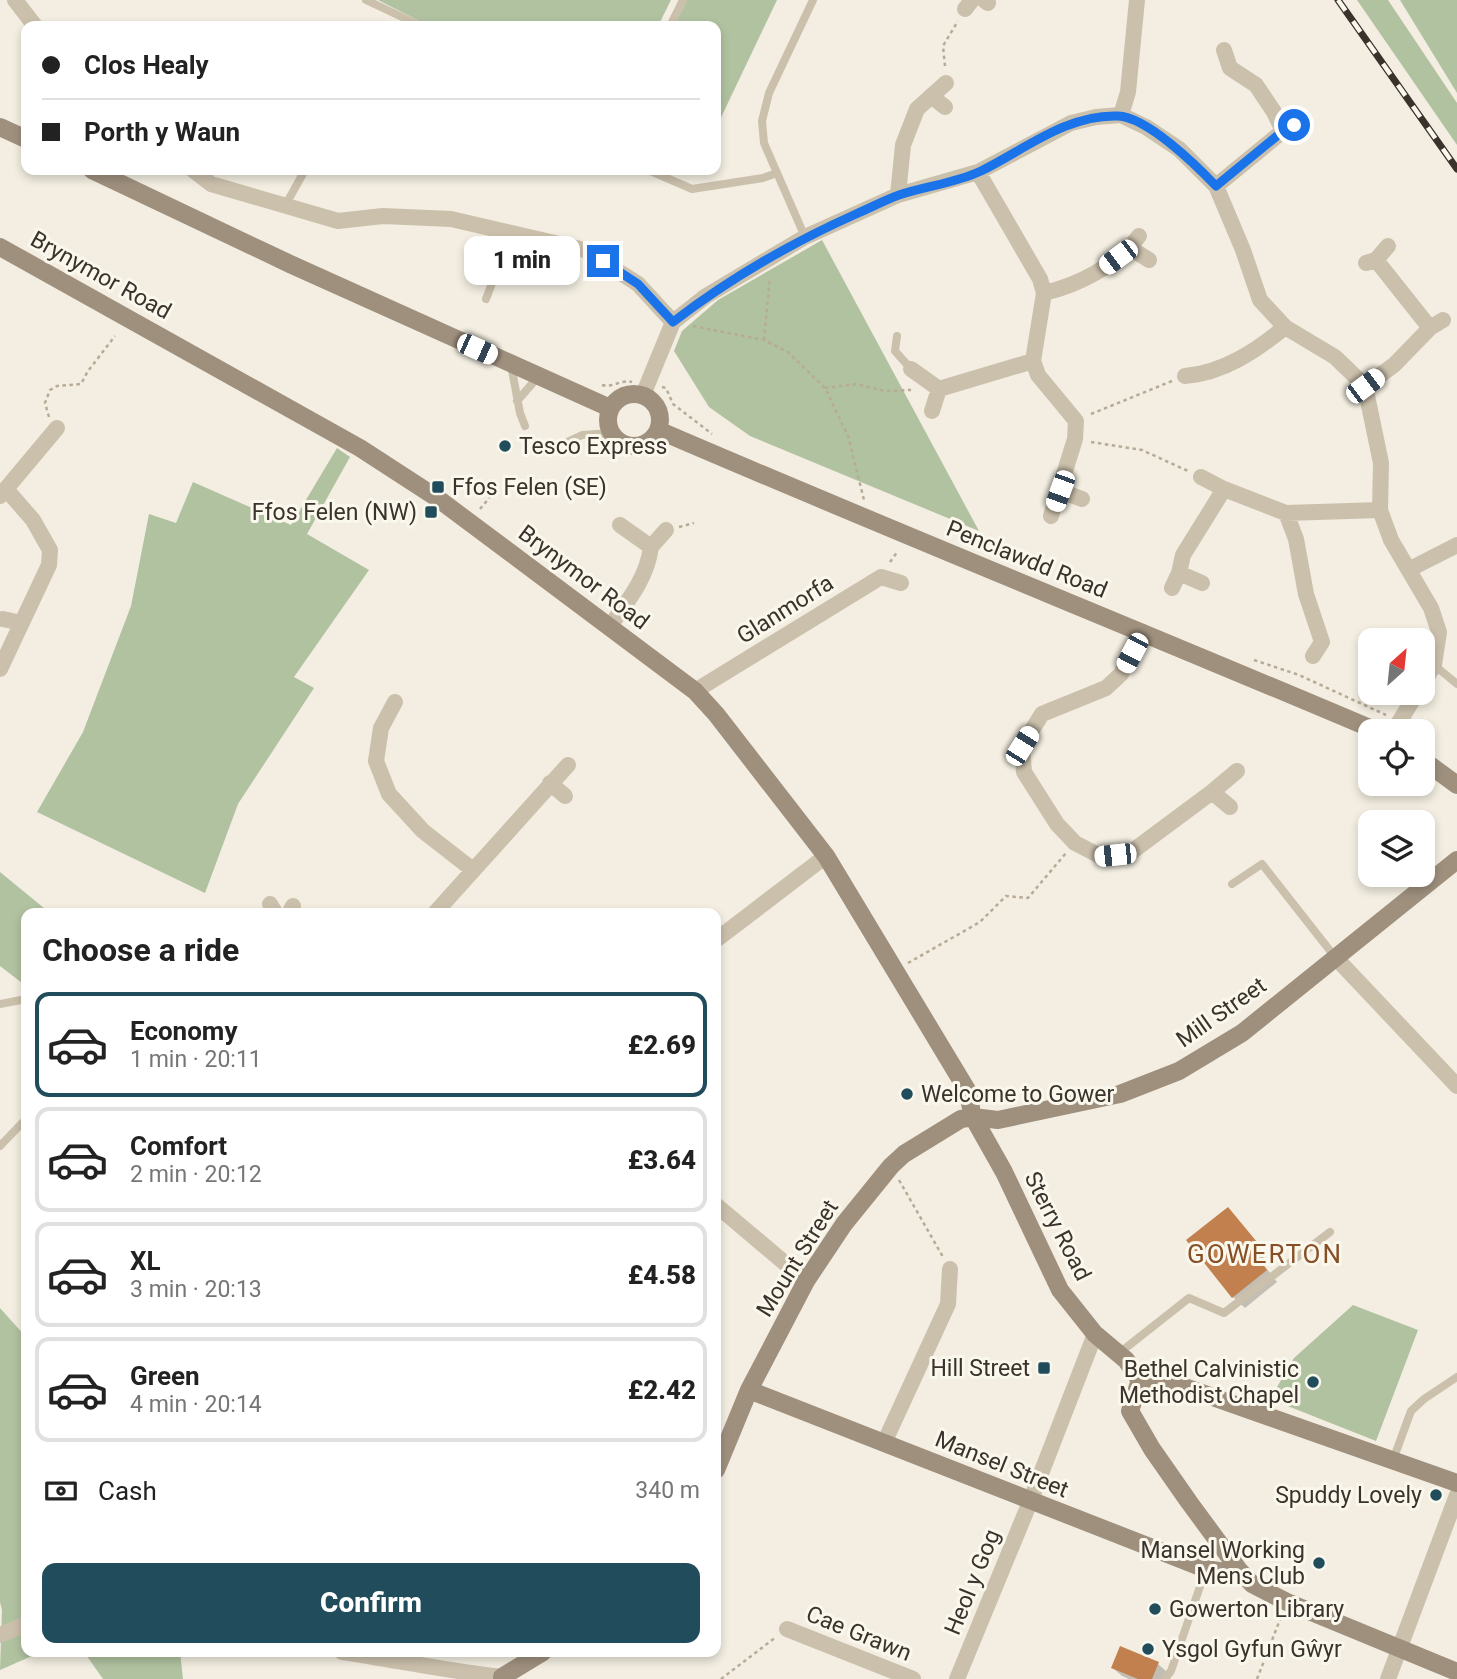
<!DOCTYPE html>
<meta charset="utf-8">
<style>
body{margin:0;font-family:Roboto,sans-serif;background:#f6f6f6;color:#222;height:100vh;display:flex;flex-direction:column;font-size:26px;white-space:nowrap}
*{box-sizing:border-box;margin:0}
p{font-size:23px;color:#767676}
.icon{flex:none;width:38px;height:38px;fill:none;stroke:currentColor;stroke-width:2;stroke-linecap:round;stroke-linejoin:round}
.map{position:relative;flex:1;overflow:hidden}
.sheet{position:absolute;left:21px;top:908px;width:700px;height:749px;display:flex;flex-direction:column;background:#fff;border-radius:14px;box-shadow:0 4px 10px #0003}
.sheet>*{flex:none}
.hud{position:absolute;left:21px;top:21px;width:700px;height:154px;border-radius:14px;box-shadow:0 4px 10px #0003;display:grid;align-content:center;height:154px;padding:0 21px;background:#fff}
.needle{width:46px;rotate:27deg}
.tools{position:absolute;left:1358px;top:628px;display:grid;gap:14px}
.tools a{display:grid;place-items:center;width:77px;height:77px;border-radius:14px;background:#fff;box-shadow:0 4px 10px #0003;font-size:35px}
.end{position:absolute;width:32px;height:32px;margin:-16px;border:9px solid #1a73e8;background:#fff;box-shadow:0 0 0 4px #fff}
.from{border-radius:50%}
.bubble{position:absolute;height:49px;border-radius:14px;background:#fff;box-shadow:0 4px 10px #0003;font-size:23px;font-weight:800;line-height:49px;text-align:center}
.car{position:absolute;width:21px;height:42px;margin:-21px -10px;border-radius:9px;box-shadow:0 0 5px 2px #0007;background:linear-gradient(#fff 24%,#345 0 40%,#fff 0 76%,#345 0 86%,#fff 0)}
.hud b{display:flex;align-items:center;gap:24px;height:66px;font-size:26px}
.hud b+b{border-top:2px solid #e0e0e0}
.hud i{width:18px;height:18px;background:#222}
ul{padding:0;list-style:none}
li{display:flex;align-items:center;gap:21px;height:105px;margin:0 14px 10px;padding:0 7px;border:4px solid #e0e0e0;border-radius:14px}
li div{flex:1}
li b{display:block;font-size:26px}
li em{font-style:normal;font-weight:800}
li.on{border-color:#214c5b}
li>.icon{width:63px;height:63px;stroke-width:1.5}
h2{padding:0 21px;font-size:32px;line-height:84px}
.pay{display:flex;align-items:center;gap:18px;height:77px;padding:0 21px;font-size:26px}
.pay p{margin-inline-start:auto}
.button{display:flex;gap:14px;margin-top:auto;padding:14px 21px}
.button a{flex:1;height:80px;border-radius:14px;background:#214c5b;color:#fff;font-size:28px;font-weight:800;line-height:80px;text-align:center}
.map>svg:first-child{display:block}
.green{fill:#b1c2a1}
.shadow{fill:#0003}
.building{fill:#c3804f}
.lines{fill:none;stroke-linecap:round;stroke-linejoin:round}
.path{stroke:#b7ab97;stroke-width:2.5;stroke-dasharray:3.5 3.5;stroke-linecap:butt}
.lane{stroke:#cbc0ac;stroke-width:8}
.street{stroke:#cbc0ac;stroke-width:16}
.secondary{stroke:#9f907e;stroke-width:18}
.rail-casing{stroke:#3a322b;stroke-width:7}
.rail{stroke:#faf7ed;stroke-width:4.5;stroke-dasharray:13;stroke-linecap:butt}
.route{stroke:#1a73e8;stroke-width:9}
.poi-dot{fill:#214c5b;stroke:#faf7ed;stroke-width:2.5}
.labels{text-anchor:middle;stroke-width:6;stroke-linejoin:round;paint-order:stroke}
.street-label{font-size:23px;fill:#3a322b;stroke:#faf7ed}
.poi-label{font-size:23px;fill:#3a322b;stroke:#faf7ed;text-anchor:start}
.quarter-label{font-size:26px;letter-spacing:2px;fill:#874f26;stroke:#faf7ed}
</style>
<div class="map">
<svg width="1457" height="1679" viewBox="0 0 1457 1679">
<rect width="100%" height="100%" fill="#f3eee1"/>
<path class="green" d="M378 0H671L658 26H429Z
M687 0H777L716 128V26H674Z
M1357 0H1388L1457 103V145Z
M1400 0H1457V93Z
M822 240 979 531 750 436 709 407 674 351 682 331 718 300Z
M337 448 350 457 307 534 369 570 294 677 314 688 238 804 205 893 37 812 83 732 131 606 149 514 176 523 193 482 291 525Z
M0 872 50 913 26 914V986L0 966Z
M1353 1305 1418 1330 1376 1441 1270 1399 1294 1358Z
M0 1308 26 1337V1652H41L0 1670 2 1610 0 1602Z
M84 1652H180L183 1679H103Z"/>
<path class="shadow" d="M1228 1209 1267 1255 1260 1260 1277 1282 1245 1308 1233 1297Z
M1158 1664 1167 1672 1164 1679H1129L1122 1676 1113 1668Z"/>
<path class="building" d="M1228 1207 1257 1242 1250 1248 1267 1270 1232 1298 1186 1240Z
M1120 1646 1159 1662 1152 1679H1138L1111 1668Z"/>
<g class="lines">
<path class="path" d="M945 66 943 46 958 21
M693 326 764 340 788 352 825 388 848 436 864 500
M764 340 770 277
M602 385C613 388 621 379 632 382
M662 387 666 388 673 404 712 434
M825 388 856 384 885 391 911 390
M1091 414 1172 381
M49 417 45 403 50 390 57 386 81 384 88 371 115 336
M1091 442 1142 450 1188 471
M480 509 490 497
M679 527 694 523
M890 562 898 551
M1254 660 1299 675 1386 715
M1423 739 1432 745
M908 963 980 922 1006 896 1028 898 1066 853
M899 1180 943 1257
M721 1679 776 1637
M1257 1679 1281 1617"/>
<path class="lane" d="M366 0 421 26
M670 26 683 0
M648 170 692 189 763 178 777 173
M285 206 305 170
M805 237 764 143 762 121 769 93 813 0
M486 299 511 233
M897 336 895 351 911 369
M511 365 520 413 525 426
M517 401 538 377
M565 443 582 435 611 433
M1434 665 1457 684
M1232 884 1262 864 1335 957
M0 1004 26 999
M0 1146 26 1119
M1118 1354 1189 1298 1224 1313 1330 1232
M1393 1460 1411 1411 1424 1399 1457 1377
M1165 1679 1171 1671 1206 1569"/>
<path class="street" d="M15 0 35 26
M984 0 988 3
M965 9 972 0
M1224 50 1230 68 1256 85 1274 112 1283 131
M931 96 945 107
M1121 115 1128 92 1137 0
M193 170 211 184 338 221 383 216 451 219 585 250 638 284 673 322
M978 172 1040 279 1044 293 1033 361 1038 375 1076 421 1075 439 1051 516
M1216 186 1283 131 1294 125
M898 195 903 145 917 109 946 83
M1130 248 1149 260
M1376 260 1430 328
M1366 263 1376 260 1388 246
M1044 293C1079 285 1117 265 1139 236
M911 369 939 389 1033 361
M1185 376C1223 373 1256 351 1285 327
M1365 386 1394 365 1430 328 1443 320
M643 395 673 322 706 296 805 237 898 195 978 172 1071 123 1096 117 1121 115 1146 127 1179 149 1216 186 1243 250 1260 300 1285 327 1335 357 1365 386 1381 463 1380 510 1391 540 1431 608 1439 632 1434 665 1423 684
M932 411 939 389
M1201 477 1224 489 1286 513 1380 510
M1060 491 1082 499
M0 496 57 428
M1286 513 1296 539 1306 594 1322 642 1313 656
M651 547 666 530
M1410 569 1457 545
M1179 573 1202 583
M1172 588 1179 573 1183 555 1224 489
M3 619 21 623
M610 626C628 601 647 578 651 547L620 525
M1143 632 1121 674 1106 688 1042 714 1022 746 1024 772 1057 824 1075 843 1100 856 1130 853 1212 792 1237 771
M0 669 49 565 50 550 33 520 6 489
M695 691 881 577 901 583
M395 702 381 728 376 761 389 794 423 831 473 870
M1393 732 1417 693
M550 783 565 796
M1212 792 1230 807
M270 904 276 914
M289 914 293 906
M434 914 568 765
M716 940 826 856
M1335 957 1457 1086
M716 1205 806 1281
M884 1443 948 1304 950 1269
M787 1629 913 1679
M0 1635 26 1624
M342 1652C396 1660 448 1671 502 1677L503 1679
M957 1679 1030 1502 1095 1334
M1388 1679 1457 1495"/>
<path class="secondary" d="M0 127 26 139
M92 170 290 264 610 408
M0 247 360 448 437 498 695 691 716 714 826 856 967 1090 973 1117 1004 1172 1060 1290 1095 1334 1126 1360 1140 1380 1173 1383 1457 1483
M608 420a26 26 0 1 1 52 0a26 26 0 1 1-52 0Z
M658 430C897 533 1139 630 1379 732
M1423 760 1457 785
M1140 1380 1130 1411 1152 1449 1189 1502 1239 1570 1252 1584 1287 1602 1457 1672
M749 1390 1206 1569 1225 1572 1239 1570
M716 1470 749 1390 806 1281 844 1224 891 1166 904 1154 961 1119 973 1117 998 1120 1120 1094 1179 1071 1242 1033 1457 860
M502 1677 543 1652"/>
<g class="rail-casing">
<path id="rail" d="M1338 0 1457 169"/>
</g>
<use href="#rail" class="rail"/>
</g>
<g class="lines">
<path class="route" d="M603 261 638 284 673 322C729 279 791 243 856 214 870 208 885 200 899 195 926 186 956 183 981 171 1024 150 1067 114 1118 116 1147 117 1196 165 1216 186L1283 131 1294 125"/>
</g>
<g class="poi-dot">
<circle cx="505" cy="446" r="7"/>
<rect x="431" y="480" width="14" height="14" rx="3.5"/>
<rect x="424" y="505" width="14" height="14" rx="3.5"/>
<circle cx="907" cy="1094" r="7"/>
<rect x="1037" y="1361" width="14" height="14" rx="3.5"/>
<circle cx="1313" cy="1382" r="7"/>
<circle cx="1436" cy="1495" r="7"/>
<circle cx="1319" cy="1563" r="7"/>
<circle cx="1155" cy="1609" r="7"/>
<circle cx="1148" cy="1649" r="7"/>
</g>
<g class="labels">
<g class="street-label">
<text transform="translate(101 275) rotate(29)" y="8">Brynymor Road</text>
<text transform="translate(1027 559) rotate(22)" y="8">Penclawdd Road</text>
<text transform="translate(584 577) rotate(37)" y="8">Brynymor Road</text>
<text transform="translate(785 609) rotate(-32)" y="8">Glanmorfa</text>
<text transform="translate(1221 1012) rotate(-35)" y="8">Mill Street</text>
<text transform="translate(1058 1226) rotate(63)" y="8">Sterry Road</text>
<text transform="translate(797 1258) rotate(-58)" y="8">Mount Street</text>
<text transform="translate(1002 1464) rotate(22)" y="8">Mansel Street</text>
<text transform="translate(972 1582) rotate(-68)" y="8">Heol y Gog</text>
<text transform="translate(859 1633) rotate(22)" y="8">Cae Grawn</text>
</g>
<g class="poi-label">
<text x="519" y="454">Tesco Express</text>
<text x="452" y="495">Ffos Felen (SE)</text>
<text x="417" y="520" text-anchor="end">Ffos Felen (NW)</text>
<text x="921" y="1102">Welcome to Gower</text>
<text x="1030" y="1376" text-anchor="end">Hill Street</text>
<text x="1299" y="1377" text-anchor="end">Bethel Calvinistic<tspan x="1299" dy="26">Methodist Chapel</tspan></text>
<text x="1422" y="1503" text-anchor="end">Spuddy Lovely</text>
<text x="1305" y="1558" text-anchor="end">Mansel Working<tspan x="1305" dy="26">Mens Club</tspan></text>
<text x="1169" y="1617">Gowerton Library</text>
<text x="1162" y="1657">Ysgol Gyfun Gŵyr</text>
</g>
<g class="quarter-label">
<text x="1265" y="1263">GOWERTON</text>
</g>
</g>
</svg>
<div class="tools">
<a><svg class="needle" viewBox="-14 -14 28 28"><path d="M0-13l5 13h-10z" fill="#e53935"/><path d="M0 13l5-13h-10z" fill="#767676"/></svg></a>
<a><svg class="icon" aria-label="locate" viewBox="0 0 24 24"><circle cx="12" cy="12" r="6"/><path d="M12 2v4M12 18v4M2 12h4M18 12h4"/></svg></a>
<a><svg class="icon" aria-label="layers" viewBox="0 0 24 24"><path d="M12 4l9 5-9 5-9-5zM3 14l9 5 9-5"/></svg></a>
</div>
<i class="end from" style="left:1294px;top:125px"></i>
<i class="end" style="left:603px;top:261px"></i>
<div class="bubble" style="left:464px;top:236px;width:116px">1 min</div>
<i class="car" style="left:1118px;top:257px;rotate:233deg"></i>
<i class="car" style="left:477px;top:349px;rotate:114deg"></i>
<i class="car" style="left:1365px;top:386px;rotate:53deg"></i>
<i class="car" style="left:1060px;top:491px;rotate:200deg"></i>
<i class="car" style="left:1132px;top:653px;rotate:208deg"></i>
<i class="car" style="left:1022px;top:746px;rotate:32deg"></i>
<i class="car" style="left:1115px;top:855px;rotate:264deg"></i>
<div class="hud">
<b><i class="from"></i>Clos Healy</b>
<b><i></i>Porth y Waun</b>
</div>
<section class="sheet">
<h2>Choose a ride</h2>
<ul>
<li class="on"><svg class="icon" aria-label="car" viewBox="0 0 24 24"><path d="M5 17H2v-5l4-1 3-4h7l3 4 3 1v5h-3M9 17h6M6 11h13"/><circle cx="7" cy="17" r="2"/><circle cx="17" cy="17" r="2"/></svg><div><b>Economy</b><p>1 min · 20:11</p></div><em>£2.69</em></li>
<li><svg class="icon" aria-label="car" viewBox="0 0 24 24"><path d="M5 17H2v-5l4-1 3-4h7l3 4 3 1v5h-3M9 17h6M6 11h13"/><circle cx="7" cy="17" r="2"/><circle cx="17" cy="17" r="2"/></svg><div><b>Comfort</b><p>2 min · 20:12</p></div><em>£3.64</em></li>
<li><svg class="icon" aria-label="car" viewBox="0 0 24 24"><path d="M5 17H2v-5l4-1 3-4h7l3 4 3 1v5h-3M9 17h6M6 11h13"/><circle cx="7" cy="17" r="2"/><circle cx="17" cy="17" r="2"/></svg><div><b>XL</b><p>3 min · 20:13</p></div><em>£4.58</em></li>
<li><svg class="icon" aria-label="car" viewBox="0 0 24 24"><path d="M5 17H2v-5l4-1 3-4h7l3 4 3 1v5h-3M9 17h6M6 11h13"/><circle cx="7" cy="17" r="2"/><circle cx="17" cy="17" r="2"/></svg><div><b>Green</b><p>4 min · 20:14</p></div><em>£2.42</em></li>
</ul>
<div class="pay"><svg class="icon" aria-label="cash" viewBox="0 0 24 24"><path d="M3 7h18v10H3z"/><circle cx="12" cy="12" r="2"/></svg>Cash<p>340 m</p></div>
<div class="button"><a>Confirm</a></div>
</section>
</div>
